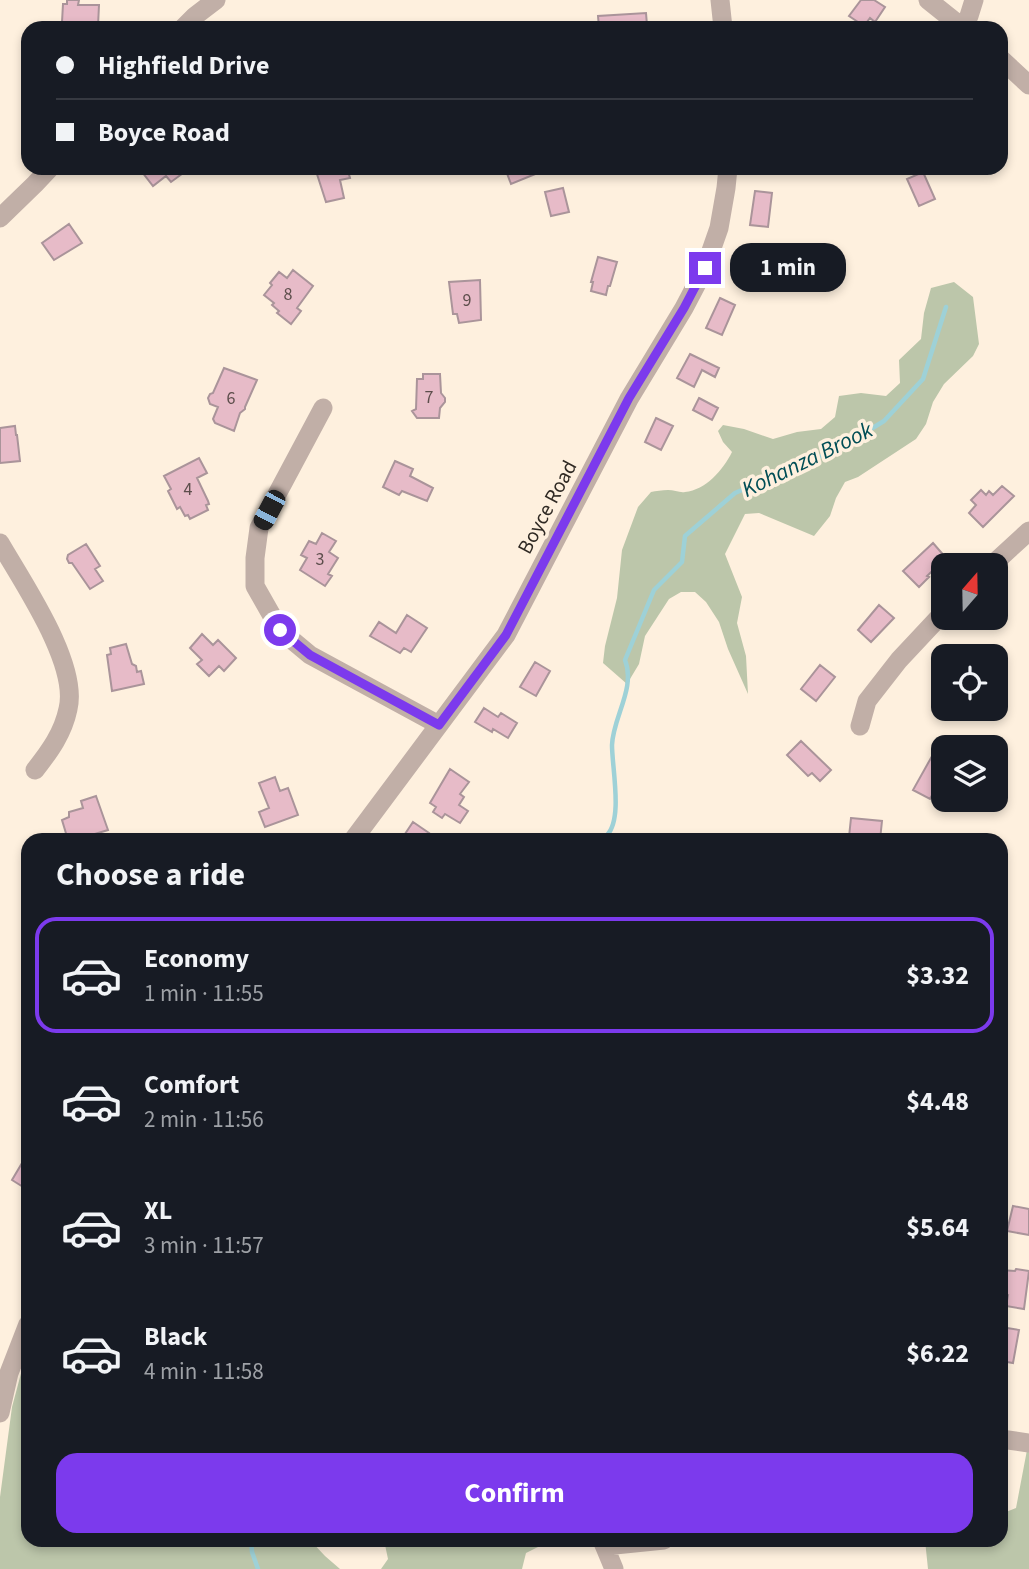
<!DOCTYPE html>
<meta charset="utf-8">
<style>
body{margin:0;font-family:"Source Sans 3",sans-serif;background:#20242c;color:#f1f3f6;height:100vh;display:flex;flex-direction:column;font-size:26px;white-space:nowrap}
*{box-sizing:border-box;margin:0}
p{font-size:23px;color:#9ea1a6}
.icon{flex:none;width:38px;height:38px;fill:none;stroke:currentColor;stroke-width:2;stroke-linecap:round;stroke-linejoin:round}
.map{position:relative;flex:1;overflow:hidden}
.panel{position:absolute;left:21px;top:833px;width:987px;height:714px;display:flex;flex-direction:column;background:#171b24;border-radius:21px;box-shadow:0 4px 10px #0003}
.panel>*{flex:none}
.banner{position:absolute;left:21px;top:21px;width:987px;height:154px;border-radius:21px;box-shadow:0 4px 10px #0003;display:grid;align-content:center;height:154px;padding:0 35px;background:#171b24}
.needle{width:46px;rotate:20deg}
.fabs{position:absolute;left:931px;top:553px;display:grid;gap:14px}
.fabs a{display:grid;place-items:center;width:77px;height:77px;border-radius:14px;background:#171b24;box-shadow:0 4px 10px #0003;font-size:35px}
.end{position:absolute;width:32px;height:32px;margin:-16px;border:9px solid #7c3aed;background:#fff;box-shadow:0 0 0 4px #fff}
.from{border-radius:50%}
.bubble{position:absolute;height:49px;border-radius:21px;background:#171b24;box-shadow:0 4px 10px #0003;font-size:23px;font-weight:700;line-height:49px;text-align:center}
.car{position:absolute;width:21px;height:42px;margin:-21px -10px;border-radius:9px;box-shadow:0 0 5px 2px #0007;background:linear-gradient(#222 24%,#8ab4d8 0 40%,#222 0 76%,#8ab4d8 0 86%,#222 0)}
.banner b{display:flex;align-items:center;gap:24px;height:66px;font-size:26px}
.banner b+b{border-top:2px solid #363941}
.banner i{width:18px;height:18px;background:#f1f3f6}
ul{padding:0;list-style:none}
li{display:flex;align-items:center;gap:21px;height:116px;margin:0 14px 10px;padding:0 21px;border:4px solid transparent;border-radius:21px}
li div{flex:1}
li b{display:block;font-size:26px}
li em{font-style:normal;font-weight:700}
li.active{border-color:#7c3aed}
li>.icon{width:63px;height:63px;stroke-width:1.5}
h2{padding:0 35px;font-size:32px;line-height:84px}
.primary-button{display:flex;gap:14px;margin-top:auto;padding:14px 35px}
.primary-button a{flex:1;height:80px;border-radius:21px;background:#7c3aed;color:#fff;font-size:28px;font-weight:700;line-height:80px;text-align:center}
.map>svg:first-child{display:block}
.green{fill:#bcc6aa}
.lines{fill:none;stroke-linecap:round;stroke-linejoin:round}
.stream{stroke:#9ed1d7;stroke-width:4.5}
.building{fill:#e7bbc8;stroke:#aa949a;stroke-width:2}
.minor{stroke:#c1afa7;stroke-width:19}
.route{stroke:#7c3aed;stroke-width:9}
.labels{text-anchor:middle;stroke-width:7;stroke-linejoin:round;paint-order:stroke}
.number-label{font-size:18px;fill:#5d4e4c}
.street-label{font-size:21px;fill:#2f2923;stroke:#fef0de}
.water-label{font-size:23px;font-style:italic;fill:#004d55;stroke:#fef0de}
</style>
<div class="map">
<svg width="1029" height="1569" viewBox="0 0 1029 1569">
<rect width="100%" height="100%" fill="#fef0de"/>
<path class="green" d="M954 282 973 297 979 344 973 356 944 384 933 402 926 424 916 439 858 477 845 482 836 498 830 516 814 536 759 513 745 514 725 554 742 597 737 623 746 656 748 694 728 649 719 622 706 602 695 592H681L669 599 645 636 639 664 627 684 603 663 605 646 617 598 622 550 638 507 651 492C656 491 662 490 668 490 674 490 680 493 685 492 706 490 723 470 732 452L723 442 718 431 723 425 744 429 773 439 797 432 821 429 835 417 839 396 861 393 886 396 900 383 899 360 921 339 924 313 931 288Z
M28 1365V1540H310L325 1556 340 1569H0V1497L12 1407 23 1366Z
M1027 1450H1029V1569H928L925 1540H1001V1514L1016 1508Z
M384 1540H549L544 1544 526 1553 522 1569H381L388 1559Z"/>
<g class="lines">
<path class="stream" d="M607 840V835C623 819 612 768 612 745 613 717 636 688 625 660L654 590 682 562 685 536 735 493 840 448 884 421 923 379 946 307
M251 1540 252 1552 258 1569"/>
</g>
<path class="building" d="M67 0H79L78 5H99L98 26 77 25V23L62 22 63 4H67Z
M861 0H874L885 7 875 22 870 18 864 26 849 16Z
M646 13 647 25 599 28 598 16Z
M139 168H190L171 182 166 176 153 186Z
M329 168H347L350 178 340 180 344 198 326 202 316 171Z
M505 168H550L511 184Z
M923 172 935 199 919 206 907 179Z
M563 188 569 212 551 216 545 192Z
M755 191 772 193 768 227 750 225Z
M69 224 82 243 54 260 42 243Z
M747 246 760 252 762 254 759 259 761 260 750 285 735 279 738 271H737Z
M598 257 617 262 610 286H608L606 295 591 291 593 282H591Z
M293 270 313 286 297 308 301 311 291 324 277 313 279 311 272 305 274 303 264 295 272 285 270 283 279 272 287 278Z
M480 280 481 320 459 323 457 314H453L449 282Z
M720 298 735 305 722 335 706 328Z
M690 354 719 368 715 377 702 370 694 387 677 378Z
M224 368 257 380 245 407V409L240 413 234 431 215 423 213 419 218 407 210 404 208 398 210 394 213 393Z
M423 374H440L441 393 445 398V402L440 408 439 418H417L412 411 416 409 417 379H423Z
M699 398 718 408 712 420 693 410Z
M656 418 673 426 661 450 645 442Z
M15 426 16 435H17L20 461 0 463V428Z
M199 458 207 473 197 478 208 501 209 504 206 505 208 510 190 519 188 515 185 516 180 507 177 509 168 491 171 489 164 476Z
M395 461 413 469 410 476 433 488 427 501 402 491 399 495 383 487Z
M1002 486 1014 496 983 527 969 513 976 505 971 500 981 490 986 495 989 491 993 495Z
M322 533 336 541 329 552 338 558 328 574 332 576 325 586 300 570 307 558 301 555 309 541 316 544Z
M933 543 946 558 927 576 929 577 919 587 903 571Z
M86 544 100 566 95 569 103 581 90 589 72 563H69L67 559 68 555Z
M879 605 894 618 871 642 858 630Z
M407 615 427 628 411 652 404 648 400 653 370 636 379 622 396 633Z
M202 634 213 645 218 640 236 658 224 671 219 666 209 676 197 664 202 660 190 648Z
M126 644 132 664 136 666 137 672 141 671 144 684 112 691 107 655 111 654 110 648Z
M535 662 550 671 536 696 520 687Z
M820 665 835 677 816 701 801 689Z
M484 708 498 717 501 713 517 723 508 738 493 729 492 732 475 722Z
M801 741 831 770 820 781 812 773 808 776 787 755Z
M936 749 943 753V775L930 799 913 790Z
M450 769 469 782 460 794 464 797 459 805 468 811 460 823 445 814 442 818 433 812 436 807 430 803Z
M275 777 280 791 288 788 298 815 265 827 259 812 269 808 259 783Z
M96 796 108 830 75 840H68L62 820 69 817V812L83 808 81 801Z
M851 818 882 821 880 840 849 837Z
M413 822 429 833 424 840H401Z
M28 1153V1190L12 1180Z
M1013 1206 1029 1209V1235L1007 1231Z
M1016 1269 1029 1271 1024 1309 1006 1306 1008 1295 1001 1294V1270L1015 1271Z
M1001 1327 1019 1330 1013 1363 1001 1361Z"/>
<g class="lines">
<path class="minor" d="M720 0 723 28
M928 0 963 28
M183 28 195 16 216 0
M963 28 969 16 974 0
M1001 59 1029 85
M0 218 35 184 50 168
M323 408 259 528 255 558V586L280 630 310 655 439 725
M0 543C23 583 79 664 68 709 63 733 50 751 35 770
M992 565 1029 531
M860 726 867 701 899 660 943 613
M353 840 506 635 629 399 684 308 705 268 719 228 726 188 728 168
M0 1413 9 1373 28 1324
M1001 1439 1029 1443
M602 1540 614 1569
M605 1546 664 1540"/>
</g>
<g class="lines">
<path class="route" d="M280 630 310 655 439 725 506 635 629 398 684 308 705 268"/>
</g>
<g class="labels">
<g class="number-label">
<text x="288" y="300">8</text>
<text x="467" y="306">9</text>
<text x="429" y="403">7</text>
<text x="231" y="404">6</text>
<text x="188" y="495">4</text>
<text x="320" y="565">3</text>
</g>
<g class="street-label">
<text transform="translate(547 507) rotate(-62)" y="7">Boyce Road</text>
</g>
<g class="water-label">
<text transform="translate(807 459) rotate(-26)" y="8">Kohanza Brook</text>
</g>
</g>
</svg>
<div class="fabs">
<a><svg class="needle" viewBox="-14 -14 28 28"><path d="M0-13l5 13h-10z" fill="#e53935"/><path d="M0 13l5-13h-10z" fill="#9ea1a6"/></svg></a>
<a><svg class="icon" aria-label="locate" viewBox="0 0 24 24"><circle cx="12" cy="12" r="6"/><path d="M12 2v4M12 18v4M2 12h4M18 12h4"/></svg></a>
<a><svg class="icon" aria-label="layers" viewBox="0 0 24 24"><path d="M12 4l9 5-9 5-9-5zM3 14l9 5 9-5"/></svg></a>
</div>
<i class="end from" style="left:280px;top:630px"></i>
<i class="end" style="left:705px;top:268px"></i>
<div class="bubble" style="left:730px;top:243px;width:116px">1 min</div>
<i class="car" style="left:269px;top:510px;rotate:208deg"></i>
<div class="banner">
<b><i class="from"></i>Highfield Drive</b>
<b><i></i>Boyce Road</b>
</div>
<section class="panel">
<h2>Choose a ride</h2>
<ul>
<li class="active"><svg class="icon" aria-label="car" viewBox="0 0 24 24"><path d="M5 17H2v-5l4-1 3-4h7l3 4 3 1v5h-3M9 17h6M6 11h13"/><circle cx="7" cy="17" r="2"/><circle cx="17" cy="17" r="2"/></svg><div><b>Economy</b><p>1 min · 11:55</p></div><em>$3.32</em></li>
<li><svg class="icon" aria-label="car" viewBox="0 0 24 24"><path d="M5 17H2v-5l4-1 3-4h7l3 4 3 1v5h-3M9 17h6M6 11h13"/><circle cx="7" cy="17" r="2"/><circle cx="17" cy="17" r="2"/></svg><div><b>Comfort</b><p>2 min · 11:56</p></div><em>$4.48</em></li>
<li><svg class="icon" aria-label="car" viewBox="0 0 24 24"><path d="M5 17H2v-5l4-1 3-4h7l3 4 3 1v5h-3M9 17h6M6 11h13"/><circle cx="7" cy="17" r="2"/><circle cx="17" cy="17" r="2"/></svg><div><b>XL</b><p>3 min · 11:57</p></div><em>$5.64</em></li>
<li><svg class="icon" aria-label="car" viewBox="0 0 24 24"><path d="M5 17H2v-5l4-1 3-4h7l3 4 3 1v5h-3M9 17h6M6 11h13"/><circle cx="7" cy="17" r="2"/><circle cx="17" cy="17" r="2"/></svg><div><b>Black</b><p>4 min · 11:58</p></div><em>$6.22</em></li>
</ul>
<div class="primary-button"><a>Confirm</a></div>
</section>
</div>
